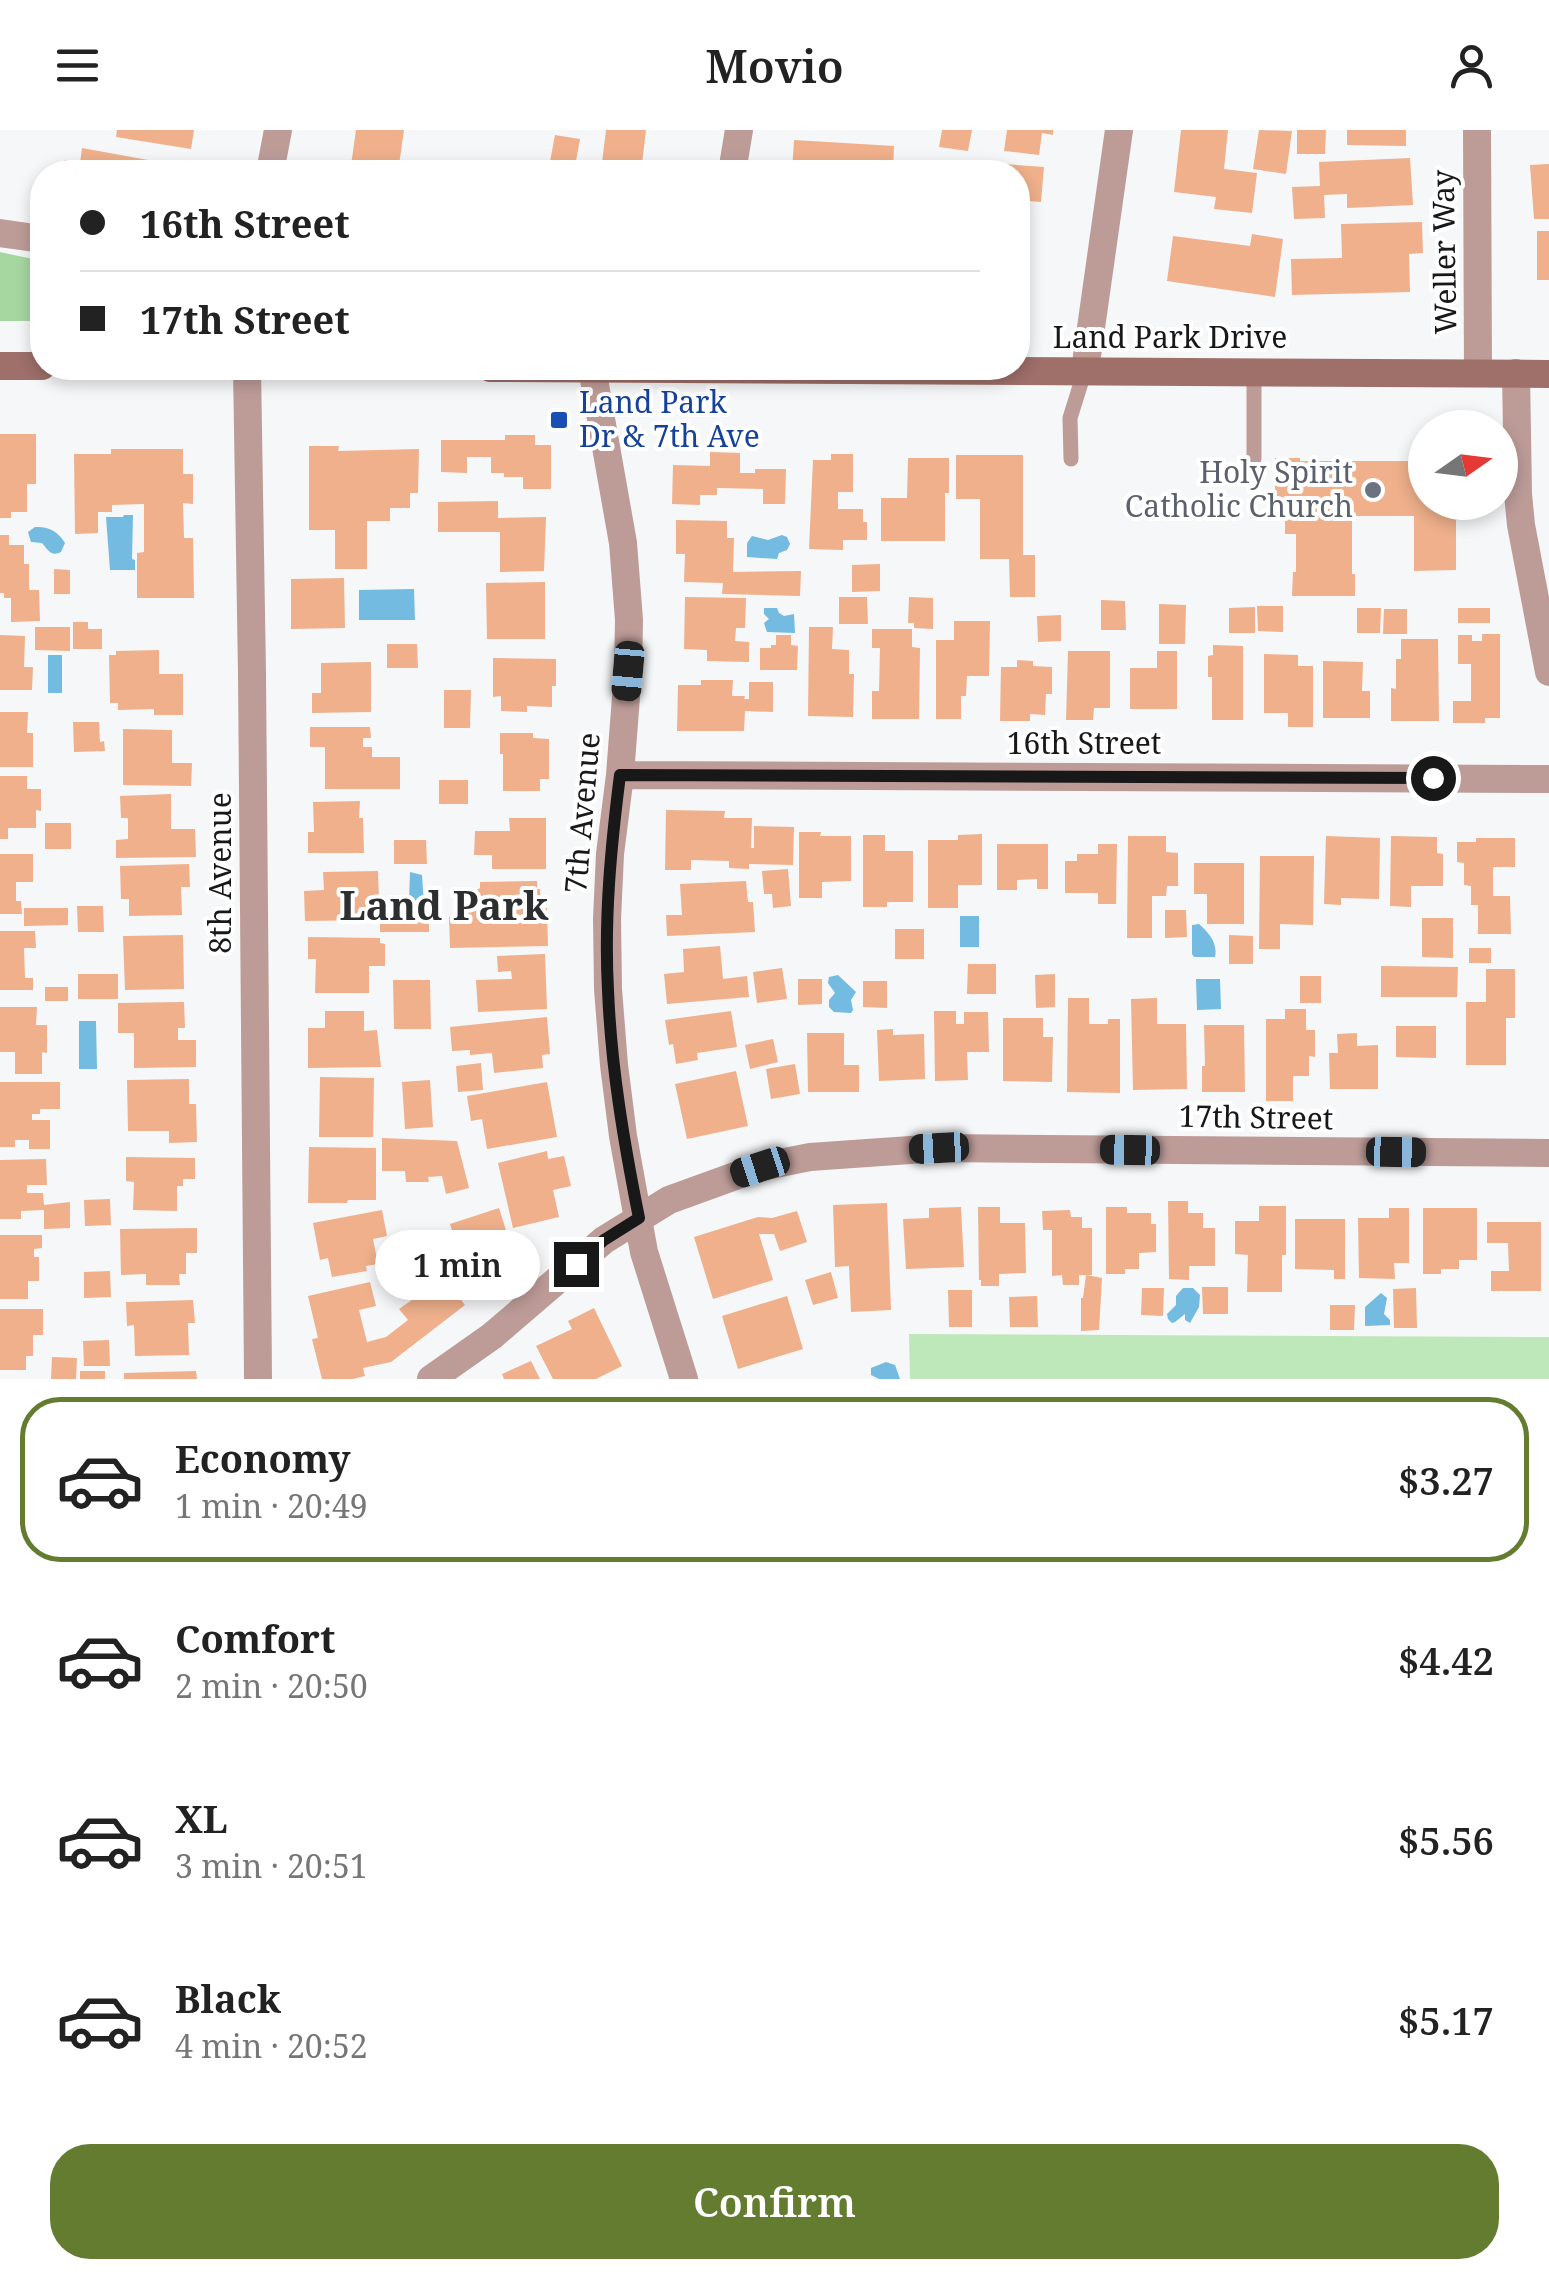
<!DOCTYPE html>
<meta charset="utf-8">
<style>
body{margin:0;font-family:"Noto Serif",serif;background:#f6f6f6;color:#222;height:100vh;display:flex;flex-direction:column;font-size:38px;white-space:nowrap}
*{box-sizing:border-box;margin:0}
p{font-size:32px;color:#767676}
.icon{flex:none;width:55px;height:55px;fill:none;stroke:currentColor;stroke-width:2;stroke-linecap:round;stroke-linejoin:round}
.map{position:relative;height:1249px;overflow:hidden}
.sheet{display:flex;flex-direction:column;background:#fff;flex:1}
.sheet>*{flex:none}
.guide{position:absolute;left:30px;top:30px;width:1000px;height:220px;border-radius:40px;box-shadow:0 5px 15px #0003;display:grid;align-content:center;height:220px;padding:0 50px;background:#fff}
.needle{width:65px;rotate:76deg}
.fabs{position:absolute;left:1408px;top:280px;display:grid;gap:20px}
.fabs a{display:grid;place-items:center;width:110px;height:110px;border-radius:50%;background:#fff;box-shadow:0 5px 15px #0003;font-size:50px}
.end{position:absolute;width:45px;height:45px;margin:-22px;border:12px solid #181819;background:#fff;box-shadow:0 0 0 5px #fff}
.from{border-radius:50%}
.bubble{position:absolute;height:70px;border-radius:35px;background:#fff;box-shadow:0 5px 15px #0003;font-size:32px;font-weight:600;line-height:70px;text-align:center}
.car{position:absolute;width:30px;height:60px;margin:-30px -15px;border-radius:12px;box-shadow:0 0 8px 2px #0007;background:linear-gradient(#222 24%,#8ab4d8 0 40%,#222 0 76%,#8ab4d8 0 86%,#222 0)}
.guide b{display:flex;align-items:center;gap:35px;height:95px;font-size:38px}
.guide b+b{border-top:2px solid #e0e0e0}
.guide i{width:25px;height:25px;background:#222}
ul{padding:18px 0 0;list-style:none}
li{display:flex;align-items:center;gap:30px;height:165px;margin:0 20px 15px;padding:0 30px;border:5px solid transparent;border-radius:40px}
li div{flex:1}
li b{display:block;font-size:38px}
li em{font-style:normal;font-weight:600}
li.on{border-color:#637c30}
li>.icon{width:90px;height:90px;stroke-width:1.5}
.cta{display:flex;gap:20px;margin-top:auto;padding:20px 50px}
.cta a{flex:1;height:115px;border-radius:40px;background:#637c30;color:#fff;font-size:40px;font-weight:600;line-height:115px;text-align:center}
header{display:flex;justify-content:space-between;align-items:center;height:130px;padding:0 50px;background:#fff;font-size:45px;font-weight:600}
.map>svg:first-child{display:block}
.green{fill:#bee8b9}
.forest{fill:#a6d7a1}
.water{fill:#73bbe0}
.building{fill:#efb08b}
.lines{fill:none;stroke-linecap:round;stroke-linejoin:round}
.service{stroke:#bd9c98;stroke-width:15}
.minor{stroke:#bd9c98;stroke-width:28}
.secondary{stroke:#9f6f6a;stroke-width:28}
.route{stroke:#181819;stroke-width:12}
.transit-dot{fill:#1a4fb4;stroke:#fff;stroke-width:4}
.worship-dot{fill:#6b7280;stroke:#fff;stroke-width:4}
.labels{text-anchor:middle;stroke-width:8;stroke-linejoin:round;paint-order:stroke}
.street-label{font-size:30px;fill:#181819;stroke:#fff}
.transit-label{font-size:30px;fill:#164399;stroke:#fff;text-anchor:start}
.worship-label{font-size:30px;fill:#5b616d;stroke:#fff;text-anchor:end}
.district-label{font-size:40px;font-weight:bold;fill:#2d2e2f;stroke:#fff}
</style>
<header><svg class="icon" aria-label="menu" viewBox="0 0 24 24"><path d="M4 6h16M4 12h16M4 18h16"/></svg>Movio<svg class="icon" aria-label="person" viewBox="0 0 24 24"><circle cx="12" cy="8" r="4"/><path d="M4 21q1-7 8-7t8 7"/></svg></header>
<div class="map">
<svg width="1549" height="1249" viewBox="0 0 1549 1249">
<rect width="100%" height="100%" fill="#f6f7f8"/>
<path class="green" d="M909 1204 1549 1207V1249H910Z"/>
<path class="forest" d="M0 122 42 131V191H0Z"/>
<path class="water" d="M124 385H133L132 429 135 430V440H110L106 387H123Z
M35 397C48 396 58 401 65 413L61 422C51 427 48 420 42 413L31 412 28 402Z
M782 405 787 407 790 414 787 420 779 423 777 429 747 427V413L752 406 768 410Z
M414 459 415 490H359V460Z
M764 478H777L779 483 784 486 794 484 795 503 767 502 764 493 769 489 764 484Z
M48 525H62V563H48Z
M410 742 422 745 424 776 410 783 406 779V773L409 771Z
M960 786H979V817H960Z
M1199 794C1209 803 1218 813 1215 827H1194L1192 824V795Z
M838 845 856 862 851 870 853 880 851 883 834 882 829 877V870L835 863 828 853 829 847Z
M1196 849H1220L1221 879 1197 880Z
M79 891H96L97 939H79Z
M1183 1158H1193L1200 1165 1199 1177 1190 1193 1185 1190V1184L1175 1192 1172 1193 1168 1189 1167 1184 1176 1175V1166Z
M1381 1163 1387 1168 1384 1184 1390 1190V1195L1365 1196V1177Z
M886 1232 895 1235 900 1249H879L871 1245V1238Z"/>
<path class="building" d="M117 0H194L191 19 116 7Z
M356 0H404L398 42H350Z
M606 0H646L641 42 601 41Z
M942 0H972L968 21 939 17Z
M1007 0H1053V5L1042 3 1039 25 1004 21Z
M1181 0H1228L1224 39 1257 43 1252 83 1214 79 1216 67 1174 62Z
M1259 0 1292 1 1286 44 1253 39Z
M1297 0H1326L1325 24H1297Z
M1347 0H1406V16L1347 15Z
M555 5 580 9 574 42H548Z
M794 10 894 16 893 42H792Z
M82 18 181 36 180 42H62L64 30 80 33Z
M1410 28 1413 75 1347 78V64L1324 65 1325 88 1294 89 1292 57 1320 56 1319 32Z
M488 30 527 35 526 42H486Z
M961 31 1044 37 1041 72 1018 70V42H960Z
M1549 34V89H1534L1530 35Z
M1422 92 1423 123 1409 124 1410 162 1292 165 1291 129 1342 128 1341 94Z
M1537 101H1549V150H1537Z
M1252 104 1283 109 1275 167 1167 151 1173 106 1250 116Z
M1018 105 1024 106 1023 152H1018Z
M0 304H36V354H27V382H11V388H0Z
M505 305H535V315H551V359H523V347H504V343H491V327H467V343L441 342V310H505Z
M309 316H339L338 321 419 319 418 363H410V378H390V391H367V439H335V400H309Z
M111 319H183V344H193V374L183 373 184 408H193L194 468H137V423L144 422V374L112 375V382H98V403L75 404 74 324H111Z
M710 322 740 323V343H755V339H786L785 374H763V359L717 358V365H700V375L672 374 673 335 710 336Z
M831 324H853V362H838V379H863V392H867V410H843V420L809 419 813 330H831Z
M956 325H1023V425H1035V467H1010L1009 429H980V369H956Z
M908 328H949V363H945V411H881V368H907Z
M1275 328H1300V331H1425V372H1459V390H1456V440L1414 441V386H1352V444H1355V466H1292L1293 442H1296V404H1285V387H1275Z
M498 371V388L546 387 544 441 500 442V402H438V372Z
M676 390 727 391V408H734L733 442 801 441 800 466 722 464 723 453 684 452 685 424H676Z
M0 405H9V415H24V434H29V460H39L40 491 11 492V468H4V463H0Z
M880 434V461L852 462V435Z
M54 439 70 440V464H54Z
M344 448 345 498 291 499V449Z
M545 452V509H487L486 453Z
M685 467 746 468 745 498H736L735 511 749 512V532L707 531V520L684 519Z
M839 467H867L868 494H839Z
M909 467 933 468V499L914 498V493H908Z
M1101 470 1125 471 1126 500H1101Z
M1159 474 1186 475 1185 514H1159Z
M1257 476H1283V502L1258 501Z
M1255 477V503H1229V478Z
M1357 478H1381L1380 503H1357Z
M1458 478H1490V493H1458Z
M1384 479H1407V504H1383Z
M1061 485V511L1038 512 1037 486Z
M954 491H990L989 546H967L966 566H961V589H936V510H954Z
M73 492H88V499H102V519H73Z
M35 497H70V521L35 520Z
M809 497H833L832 519 849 520V544H854L853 587 808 586Z
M872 499H912V517L920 518 919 589H872V561H879L880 518H872Z
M1482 504H1500V588H1485V593H1453V571H1471V534H1458V505H1472V511H1482Z
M0 505 25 506 24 537H33L32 560H0Z
M776 505H791V515L798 516 797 540H760V518H771V515H776Z
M1401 509H1438L1439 591H1391V558L1396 559V529H1401Z
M387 514H417L418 538H387Z
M1213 515 1243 516V590H1212V547H1208V526L1213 525Z
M159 520V544H183V585H154V579L118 580V573H110L109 525H116V521Z
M1068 521H1110V578H1094L1093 590H1066Z
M1157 521H1177V579H1130V538H1157Z
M1264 524 1298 525V536H1313V597H1288V583H1264Z
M493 528 556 529V556H552V577L527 576V582L501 581V566L493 567Z
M1017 530 1033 531V536L1052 537V564H1046L1045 585 1030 584V591H1000L1001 537H1017Z
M1323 531 1363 532 1362 561H1370V588H1323Z
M371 532V582L312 583V563H321V533Z
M701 550H733L732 566H745L744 569H749V552H773V582L745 581 744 601H677L678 555H701Z
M444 560H471L470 598H444Z
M0 582H28L27 603H33V637H0Z
M73 592H99L100 612 104 611 105 621 74 622Z
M310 597H370L371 608H363V617H372V627H400V659H325V617H310Z
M123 599 172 600V633H192L191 656 123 655Z
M500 603H533V608L549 609V649H540V661H503V624H500Z
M0 646H27V659H41V681L36 680V698H8V709H0Z
M439 650H468V674H439Z
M171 664V699H195L196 727 116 728V710L128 709V688H121L120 666Z
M360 671 359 688H363L364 723H308V702H314L313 672Z
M666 680 725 681 724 688H752L751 718H754V696L794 697 793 735 749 734V739L729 738V731L691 730V740H665Z
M509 688H546V739H492V725H474L475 701H510Z
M45 693H71V719H45Z
M799 702H821L820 706H851V751L822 752V768H799Z
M982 704V755H958V778H928V710H958V705Z
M863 705H885V721H913V772H887V777H863Z
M1128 706H1166V722L1178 723V756H1167L1166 766H1152V808H1127Z
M1326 706 1380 708 1379 769 1341 768V775L1324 774Z
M1391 706 1437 707V723L1443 724V756H1411V777L1390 776Z
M1476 708H1515V737H1493V766H1510L1511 804H1478V775H1471V756L1464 755V733L1457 732V712H1476Z
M394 710H426L427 734H394Z
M997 714H1048V759H1037V749L1017 750V760H997Z
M1098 714H1117L1116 774H1098V763H1065V731H1077V724H1098Z
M0 724H33V752H16V771H21L22 784H0Z
M1260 726H1314L1313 795 1280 794V819H1259Z
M1194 733H1244V794H1207V764H1194Z
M189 734 190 757H181L182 785 129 786V769H121L120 736Z
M788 739 791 776 773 778 772 764H764L762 741Z
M378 741 379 770H374V790L305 791 304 761 324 760 323 742Z
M537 751V759H540L541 778H547L548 816 450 818 449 787H468V766L480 758V752Z
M746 751 748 772H753L755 802 667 806 666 785H682L680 754Z
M77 776H103L104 802H78Z
M24 778H68V795L24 796Z
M1165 780H1186L1187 807 1165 808Z
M380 785H429V802H380Z
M1422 788H1453V828L1422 827Z
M895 799H924V829H895Z
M0 801H35L36 818H24L25 848H33V860H0Z
M183 805 184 859 125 860 123 806Z
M1229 805 1253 806V834H1229Z
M308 807 380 808V813L385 814V836H369V863H315L316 829H308Z
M720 816 723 849 747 846 749 867 667 874 664 844 684 842 683 819Z
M1469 818H1491V833H1469Z
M545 824 547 879 478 882 476 850 512 849 511 841 498 842 497 826Z
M968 834H996V864H967Z
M1381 836 1458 837 1457 867H1381Z
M782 838 787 869 757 873 753 842Z
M1486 839H1515V888H1506V935H1466V872H1486Z
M78 844H118V869H78Z
M1055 844V877L1036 878 1035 845Z
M1300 846H1321V873H1300Z
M798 849H822V874L798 875Z
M393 850H430L431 899H394Z
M863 851H887V878L863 877Z
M45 857H68V871H45Z
M1068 868H1089V894H1108V889H1120V963L1067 962Z
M1157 868V894H1186L1187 959 1133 960 1131 869Z
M184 872 185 898H178V910H196V937L134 938V903H118V873Z
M0 877H37L36 895H47V923L42 922V944H15V922H0Z
M1285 879H1306V900H1315V927L1309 926V946H1293V971H1266V889H1285Z
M325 881H364V901L377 900 381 937 308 938V898H325Z
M731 881 737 917 697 923 698 930 676 934 673 914 669 915 665 890Z
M934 881H956V894H964V882H988L989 922H967L968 950 935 951Z
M547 887 550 924 542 925 543 938 494 943 492 923 470 925V920L452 921 450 897Z
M1003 888H1043V907H1053L1052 952 1003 951Z
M1204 895H1244L1245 962H1202V936H1205Z
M1396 896H1436V928L1396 927Z
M893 899V905L924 904 925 949 879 951 877 900Z
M807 903H844V935H859V962H808Z
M1357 903V916L1378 915V959H1330L1329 923H1338L1337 904Z
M773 909 778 932 750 939 745 915Z
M481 933 483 960 458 962 456 936Z
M795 934 800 964 771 969 766 939Z
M736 941 748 996 687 1009 675 954Z
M320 947 374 948 373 1007H319Z
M189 949V974H196L197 1012 169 1013V1001H128L127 950Z
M430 950 433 997 405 999 402 952Z
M0 952H60V979H40V984H32V990H50V1019H29V1010H15V1017H0Z
M547 952 557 1007 487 1019 482 989 471 991 467 966Z
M382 1008 457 1011 469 1058 446 1064 442 1046 428 1047 429 1052H406L405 1041H382Z
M309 1017 376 1018V1070H348L347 1073H308Z
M547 1021 548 1029 564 1026 571 1056 553 1060 559 1087 513 1098 498 1033Z
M126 1027 195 1028V1049H183V1056H177V1081L133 1080 134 1052 126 1051Z
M46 1029 47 1055H27V1063H43L44 1075 70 1072V1098L44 1099V1080L21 1081V1089H0V1030Z
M110 1069 111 1095 85 1096 84 1070Z
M1168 1071H1188V1083H1203V1098H1215V1136H1189V1150L1169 1149Z
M887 1073 891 1180 851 1182 849 1136 835 1137 833 1075Z
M1259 1076H1286V1125H1282V1162H1247L1248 1125 1235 1124V1091H1259Z
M961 1077 964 1137 906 1139 903 1089 929 1088V1078Z
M978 1077H1000V1093H1025L1026 1143 999 1144V1156H981V1150H979Z
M1106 1077H1127V1083H1151V1094H1156V1122L1139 1123V1139H1125V1144H1106Z
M499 1078 510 1113 492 1118 498 1139 467 1148 450 1094Z
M1389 1078H1409V1133H1394L1395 1149 1359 1148 1358 1088H1389Z
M1423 1078H1477V1130H1459V1139H1441V1144H1423Z
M382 1080 387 1106 373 1109 378 1134 366 1136 367 1141 332 1147 328 1128 320 1130 313 1093Z
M1070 1080 1071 1087H1082V1098H1092V1145H1079V1155H1063L1062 1145 1052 1146V1100H1043L1042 1081Z
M797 1081 807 1112 780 1121 774 1104H759L773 1150 713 1169 694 1107 758 1087 772 1088Z
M1295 1089H1345V1149H1334V1140L1295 1139Z
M1487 1092H1541V1161H1491V1141H1509L1508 1113H1487Z
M197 1098V1123H186V1144H179L180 1155H146V1144L121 1145 120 1099Z
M448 1101 455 1130 421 1138 414 1109Z
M0 1105H42V1118L34 1119V1127H39V1151H28V1169H0Z
M110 1141 111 1167 84 1168V1142Z
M831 1142 838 1168 813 1175 805 1150Z
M1086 1145 1102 1148 1099 1200 1081 1201V1168H1083Z
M444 1147 465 1175 391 1232 363 1238 365 1246 353 1249H322L312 1209 318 1208 308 1166 370 1152 376 1176 359 1180 367 1212 386 1207 408 1190 399 1179Z
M1202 1157H1228V1184H1203Z
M1142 1158H1164L1163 1186 1141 1185Z
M1416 1158 1417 1198H1394L1393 1159Z
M948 1160H972V1197H949Z
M787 1166 803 1219 738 1239 722 1186Z
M1037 1166 1038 1197H1010L1009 1167Z
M193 1170 195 1193H188L189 1225 135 1226 134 1195 127 1196 126 1172Z
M1330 1175H1355L1354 1200H1330Z
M594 1178 622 1236 596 1249H553L536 1216 572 1199 568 1191Z
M0 1179H43V1205H33V1226H26V1240H0Z
M109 1210 110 1236H84L83 1211Z
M52 1227 77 1228 76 1249H51Z
M531 1231 540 1249H504L502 1244Z
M80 1241H105V1249H80Z
M196 1241 197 1249H124V1243Z"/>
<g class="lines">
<path class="service" d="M1071 329 1070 288 1085 240
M1254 329V241"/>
<path class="minor" d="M1477 0 1478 243
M270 42 278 0
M732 42 739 0
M0 103 42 109
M247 238 252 544 258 1249
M592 238 623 413 629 490 628 541 620 645 610 724 607 789 608 859 614 935 623 1006 644 1122 684 1249
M1085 240 1119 0
M1516 243 1518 364 1521 395 1549 542
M620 645 1549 649
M431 1249 492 1206 604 1110 669 1070 760 1037 810 1027 939 1018 1549 1023"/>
<path class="secondary" d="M0 236H42
M490 238 1549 244"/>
</g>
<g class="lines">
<path class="route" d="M576 1134 604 1110 639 1088C624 1013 611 937 608 860 604 788 611 716 620 645L1433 648"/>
</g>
<rect class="transit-dot" x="549" y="280" width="20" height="20" rx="5"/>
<circle class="worship-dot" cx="1373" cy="360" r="10"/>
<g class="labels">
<g class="street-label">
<text transform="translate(1445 122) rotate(-91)" y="10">Weller Way</text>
<text x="1170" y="218">Land Park Drive</text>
<text x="1084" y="624">16th Street</text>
<text transform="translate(583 683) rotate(-85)" y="10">7th Avenue</text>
<text transform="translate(221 743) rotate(-90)" y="10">8th Avenue</text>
<text transform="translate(1256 988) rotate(1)" y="10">17th Street</text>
</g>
<g class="transit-label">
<text x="579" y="283">Land Park<tspan x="579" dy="34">Dr &amp; 7th Ave</tspan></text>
</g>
<g class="worship-label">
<text x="1353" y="353">Holy Spirit<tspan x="1353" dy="34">Catholic Church</tspan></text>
</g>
<g class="district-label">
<text x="444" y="790">Land Park</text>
</g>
</g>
</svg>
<div class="fabs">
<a><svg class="needle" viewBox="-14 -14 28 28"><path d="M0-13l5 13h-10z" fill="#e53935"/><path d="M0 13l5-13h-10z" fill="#767676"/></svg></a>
</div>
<i class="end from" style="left:1433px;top:648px"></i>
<i class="end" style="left:576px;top:1134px"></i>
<div class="bubble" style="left:375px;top:1100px;width:165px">1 min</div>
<i class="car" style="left:628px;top:541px;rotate:185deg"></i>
<i class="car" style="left:939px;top:1018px;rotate:267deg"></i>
<i class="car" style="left:1130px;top:1020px;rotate:271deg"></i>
<i class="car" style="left:1396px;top:1022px;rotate:91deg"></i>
<i class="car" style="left:760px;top:1037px;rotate:252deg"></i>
<div class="guide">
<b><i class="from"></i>16th Street</b>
<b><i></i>17th Street</b>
</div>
</div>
<section class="sheet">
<ul>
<li class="on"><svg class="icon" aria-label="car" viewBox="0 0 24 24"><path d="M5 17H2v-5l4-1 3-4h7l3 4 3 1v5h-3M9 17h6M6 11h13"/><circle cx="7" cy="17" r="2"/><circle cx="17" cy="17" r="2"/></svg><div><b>Economy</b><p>1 min · 20:49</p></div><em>$3.27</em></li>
<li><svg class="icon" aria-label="car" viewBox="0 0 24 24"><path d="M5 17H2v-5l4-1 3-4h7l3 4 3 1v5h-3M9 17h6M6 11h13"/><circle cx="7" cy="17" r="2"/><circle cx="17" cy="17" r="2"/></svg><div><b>Comfort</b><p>2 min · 20:50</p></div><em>$4.42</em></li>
<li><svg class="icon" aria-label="car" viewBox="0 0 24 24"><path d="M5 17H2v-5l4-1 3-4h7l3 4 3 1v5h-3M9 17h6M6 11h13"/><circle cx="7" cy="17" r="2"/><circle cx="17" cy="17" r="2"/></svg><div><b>XL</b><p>3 min · 20:51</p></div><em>$5.56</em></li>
<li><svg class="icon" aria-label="car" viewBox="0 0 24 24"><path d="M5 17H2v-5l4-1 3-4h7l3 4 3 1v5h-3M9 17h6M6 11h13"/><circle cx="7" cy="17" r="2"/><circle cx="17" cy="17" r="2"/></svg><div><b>Black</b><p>4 min · 20:52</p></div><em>$5.17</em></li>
</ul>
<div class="cta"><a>Confirm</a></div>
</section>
